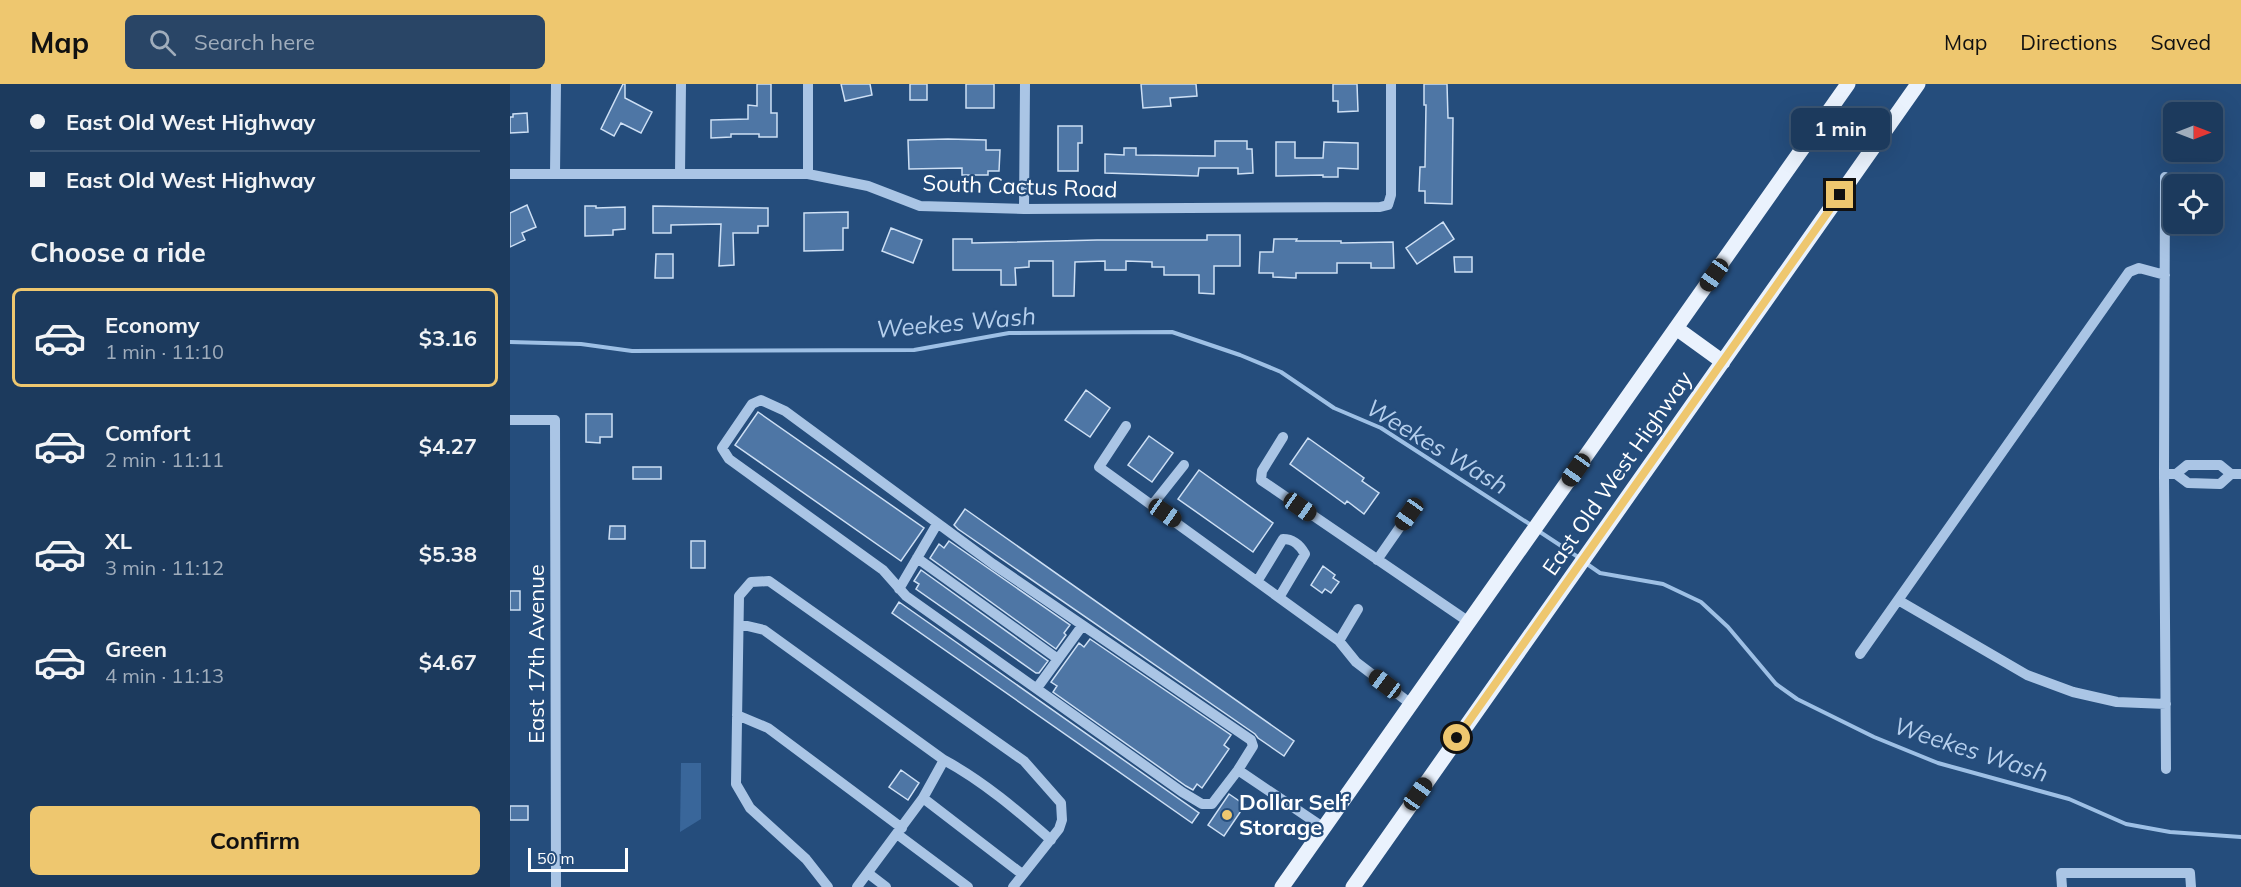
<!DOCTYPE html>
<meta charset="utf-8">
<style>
body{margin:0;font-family:Mulish,sans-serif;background:#294566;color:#f1f3f6;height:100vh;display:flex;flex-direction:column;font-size:22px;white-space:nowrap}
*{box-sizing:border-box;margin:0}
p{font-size:20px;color:#a0adbc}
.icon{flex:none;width:33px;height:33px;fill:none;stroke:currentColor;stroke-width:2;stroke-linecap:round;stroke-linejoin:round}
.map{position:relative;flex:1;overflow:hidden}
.sheet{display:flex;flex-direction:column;background:#1c3a5d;width:510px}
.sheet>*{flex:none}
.guide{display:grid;align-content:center;height:132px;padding:0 30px;background:#1c3a5d}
.needle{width:39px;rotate:90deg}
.fabs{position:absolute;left:1653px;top:18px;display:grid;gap:12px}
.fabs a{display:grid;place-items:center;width:60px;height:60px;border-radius:9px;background:#1c3a5d;box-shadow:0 6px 24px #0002,0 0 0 2px #3a5472;font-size:30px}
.scale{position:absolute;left:18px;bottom:15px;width:100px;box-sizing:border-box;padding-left:6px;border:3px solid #fff;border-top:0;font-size:16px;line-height:21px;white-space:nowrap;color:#fff;-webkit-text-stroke:4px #254d7c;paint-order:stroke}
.end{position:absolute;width:27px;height:27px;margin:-14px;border:8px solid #eec76f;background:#111;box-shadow:0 0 0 3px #111}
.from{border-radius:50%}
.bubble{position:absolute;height:42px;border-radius:9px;background:#1c3a5d;box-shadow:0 6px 24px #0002,0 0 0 2px #3a5472;font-size:20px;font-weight:700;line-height:42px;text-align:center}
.car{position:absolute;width:18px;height:36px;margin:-18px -9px;border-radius:8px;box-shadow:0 0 4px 2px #0007;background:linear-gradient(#222 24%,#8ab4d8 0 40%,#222 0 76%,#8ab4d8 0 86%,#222 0)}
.guide b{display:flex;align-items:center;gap:21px;height:57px;font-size:22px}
.guide b+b{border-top:2px solid #3a5472}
.guide i{width:15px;height:15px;background:#f1f3f6}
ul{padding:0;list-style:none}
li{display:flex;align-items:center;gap:18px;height:99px;margin:0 12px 9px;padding:0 18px;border:3px solid transparent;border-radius:9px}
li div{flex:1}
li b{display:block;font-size:22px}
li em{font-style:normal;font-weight:700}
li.current{border-color:#eec76f}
li>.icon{width:54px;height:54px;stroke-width:1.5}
h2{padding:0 30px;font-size:27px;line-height:72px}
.action{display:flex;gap:12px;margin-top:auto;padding:12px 30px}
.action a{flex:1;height:69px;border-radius:9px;background:#eec76f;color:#111;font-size:24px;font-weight:700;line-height:69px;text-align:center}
header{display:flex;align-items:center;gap:36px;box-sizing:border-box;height:84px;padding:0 30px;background:#eec76f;color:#111}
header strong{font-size:28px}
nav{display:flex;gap:33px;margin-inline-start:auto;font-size:21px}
.search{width:420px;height:54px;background:#294566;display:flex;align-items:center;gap:15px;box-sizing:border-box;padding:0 21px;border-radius:9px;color:#a0adbc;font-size:22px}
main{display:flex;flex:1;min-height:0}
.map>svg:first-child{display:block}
.park{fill:#39669a}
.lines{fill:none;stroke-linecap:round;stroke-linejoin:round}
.stream{stroke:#9ec0e5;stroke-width:4}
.building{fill:#4e76a5;stroke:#cddff4;stroke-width:1.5}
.minor{stroke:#aac5e5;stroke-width:10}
.major{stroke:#eaf2fd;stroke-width:15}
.route{stroke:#eec76f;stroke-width:8}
.poi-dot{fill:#eec76f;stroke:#254d7c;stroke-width:2}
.labels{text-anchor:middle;stroke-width:4.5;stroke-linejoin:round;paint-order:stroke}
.street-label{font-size:22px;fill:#fff;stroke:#254d7c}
.poi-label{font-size:22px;font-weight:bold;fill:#fff;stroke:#254d7c;text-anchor:start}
.water-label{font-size:24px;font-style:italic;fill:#b5cfed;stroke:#254d7c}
</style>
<header>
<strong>Map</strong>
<div class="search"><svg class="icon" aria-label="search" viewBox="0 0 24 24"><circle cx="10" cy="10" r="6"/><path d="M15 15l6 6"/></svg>Search here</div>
<nav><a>Map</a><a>Directions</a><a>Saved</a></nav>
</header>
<main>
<section class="sheet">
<div class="guide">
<b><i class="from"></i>East Old West Highway</b>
<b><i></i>East Old West Highway</b>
</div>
<h2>Choose a ride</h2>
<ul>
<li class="current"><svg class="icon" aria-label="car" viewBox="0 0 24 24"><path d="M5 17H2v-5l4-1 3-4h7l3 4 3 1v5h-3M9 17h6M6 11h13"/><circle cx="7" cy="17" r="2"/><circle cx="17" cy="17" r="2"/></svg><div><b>Economy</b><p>1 min · 11:10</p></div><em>$3.16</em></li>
<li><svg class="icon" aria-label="car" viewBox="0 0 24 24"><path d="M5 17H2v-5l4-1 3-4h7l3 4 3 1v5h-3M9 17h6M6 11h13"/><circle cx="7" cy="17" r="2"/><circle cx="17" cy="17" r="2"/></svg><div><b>Comfort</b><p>2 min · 11:11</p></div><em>$4.27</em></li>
<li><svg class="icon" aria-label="car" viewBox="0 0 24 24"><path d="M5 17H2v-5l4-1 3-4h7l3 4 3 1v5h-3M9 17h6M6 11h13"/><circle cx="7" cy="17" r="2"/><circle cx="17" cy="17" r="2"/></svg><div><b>XL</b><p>3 min · 11:12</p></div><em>$5.38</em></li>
<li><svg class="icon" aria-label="car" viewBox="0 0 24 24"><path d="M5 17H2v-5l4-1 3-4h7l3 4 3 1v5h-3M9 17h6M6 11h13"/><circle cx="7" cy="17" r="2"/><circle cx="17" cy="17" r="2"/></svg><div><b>Green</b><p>4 min · 11:13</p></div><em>$4.67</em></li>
</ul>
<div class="action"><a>Confirm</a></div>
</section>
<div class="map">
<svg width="1731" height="803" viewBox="0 0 1731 803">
<rect width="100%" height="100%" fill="#254d7c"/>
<path class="park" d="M171 679H191V735L170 748Z"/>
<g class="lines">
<path class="stream" d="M0 258 71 260 122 267 404 266 499 249 662 248 730 271 771 288 824 324 871 344 1021 441
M1027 446 1071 475
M1077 480 1090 489 1153 500 1191 518 1218 543 1266 600 1287 615 1364 653 1428 679 1559 715 1616 740 1660 748 1731 753"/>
</g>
<path class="building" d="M113 0H115V14L142 28 131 49 111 39 104 52 91 45Z
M247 0H261V29H267V53H249V50H221V53L201 54V36L238 35V21L247 22Z
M331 0H360L362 11 335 17Z
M400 0H417V16H400Z
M456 0H484V24H456Z
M631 0H686L687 12 660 14 661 22 633 24Z
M823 0H847L848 27 828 28V17H823Z
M914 0H937L938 34H943L942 120 915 119V107H909L910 83H915L916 21H914Z
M17 29 18 48 0 49V33H3V30Z
M548 42H572V59H568V87H548Z
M438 55 476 56V66H490L489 87H478V91H452V84L399 85 398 56Z
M705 57H737V65H742L743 89 728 90V84H689L688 92 595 89V70L614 71V64H626V71L705 72Z
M766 58H785V74H813L814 58 848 59V85L828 84V93H813V91L766 92Z
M17 121 26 143 12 149 15 156 0 163V129Z
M75 122H86V124L115 123V145L103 146V151L75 152Z
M143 122 258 124V142H248V149H223L224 181 209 182 211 140 161 141V149H143Z
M338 128V144H333V166L294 167V129Z
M933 138 944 155 907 180 896 164Z
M381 144 412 156 403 179 372 167Z
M697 151H730V182H704V210L689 209V191H654V183H642V178L616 177V186H595V177L565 178 564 212H543V177H519V183L505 184 506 201H491V186H443V155H462V159L587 156H697Z
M764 155H787L786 157H831V159L883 158 884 184H861V179H827V189H786V194L763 193V189H749L750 168H763Z
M146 170H163V194H145Z
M944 173H962V188H945Z
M576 306 600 324 580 353 555 336Z
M248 328 414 444 391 477 225 361Z
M76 330H102V353H90V359L76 358Z
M639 352 663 369 642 398 618 381Z
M798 354 854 394 852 397 869 409 854 430 837 417 835 420 780 380Z
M123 383H151V395H123Z
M689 386 763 439 743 468 668 415Z
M455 425 784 657 774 672 748 654 745 650 448 445 444 441Z
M100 442H115V455H99Z
M181 457H195V484H181Z
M439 457 560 541 554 549 556 551 546 565 420 474 429 460 434 464Z
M813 482 825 491 823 494 829 498 821 509 815 505 812 509 801 501Z
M411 486 538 577 529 589H526L406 505 409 500 404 497Z
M0 507H10V526H0Z
M389 518 689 729 682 739 382 529Z
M580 555 721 651 714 661 719 665 692 704 687 700 683 706 676 702 543 608 547 602 541 598 569 559 574 563Z
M391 686 409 699 398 716 379 703Z
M719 710 735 721 714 752 698 741Z
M0 722H18V736H0Z"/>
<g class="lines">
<path class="minor" d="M298 0V90
M0 90H298L358 102 410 122 514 125 870 123 878 121 881 111V0
M45 90 46 0
M170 90 171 0
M1655 93 1654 390H1666
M514 125 515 0
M251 316 275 327 483 480 741 656 743 662 728 686 702 720H692L672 708 396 512 373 486 219 375 212 364 242 320Z
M0 336H45L46 803
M616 342 589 383 829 557 846 578 901 620
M773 353 752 387 751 396 959 538
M1654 390 1656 685
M1721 390 1710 400 1678 399 1666 390 1677 381H1710L1721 390H1731
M643 420 674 381
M407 474 548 575
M867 476 899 430
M748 496 773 455C784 455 790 461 795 470L770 512
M389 505 427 440
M1388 516 1517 591 1563 608 1607 618 1656 620
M229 540 254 546 434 676C473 697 508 727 541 756
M829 557 848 525
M1350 570 1619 188 1629 184 1655 191
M527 604 572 542
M227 631 258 644 392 744
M728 686 814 744
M413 714 512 790
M387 750 458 803
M359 790 376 803
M318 803 296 775 240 724 226 700 229 512 241 498 259 497 514 677 551 719 552 736 549 745 503 803
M347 803 413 714 434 676
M1552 803 1551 789H1680L1681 803"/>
<path class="major" d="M1166 244 1213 278
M772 803 1338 0
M843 803 1408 0"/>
</g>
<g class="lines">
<path class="route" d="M947 654 1330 111"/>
</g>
<circle class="poi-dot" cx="717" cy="731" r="6"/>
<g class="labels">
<g class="street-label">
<text transform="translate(510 102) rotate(2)" y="8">South Cactus Road</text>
<text transform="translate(1107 389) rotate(-55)" y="8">East Old West Highway</text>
<text transform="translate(26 570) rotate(-90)" y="8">East 17th Avenue</text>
</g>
<g class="poi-label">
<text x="729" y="726">Dollar Self<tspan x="729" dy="25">Storage</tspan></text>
</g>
<g class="water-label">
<text transform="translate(446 239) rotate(-5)" y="8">Weekes Wash</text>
<text transform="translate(927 363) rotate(31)" y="8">Weekes Wash</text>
<text transform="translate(1461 666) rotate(18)" y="8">Weekes Wash</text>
</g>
</g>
</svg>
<div class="fabs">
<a><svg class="needle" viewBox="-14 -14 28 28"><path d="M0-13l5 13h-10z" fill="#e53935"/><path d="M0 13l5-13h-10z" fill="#a0adbc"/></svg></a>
<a><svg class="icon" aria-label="locate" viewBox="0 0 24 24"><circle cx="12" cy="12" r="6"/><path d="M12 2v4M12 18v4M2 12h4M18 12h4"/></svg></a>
</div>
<div class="scale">50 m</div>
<i class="end from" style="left:947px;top:654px"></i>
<i class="end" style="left:1330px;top:111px"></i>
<div class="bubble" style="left:1281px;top:24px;width:99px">1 min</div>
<i class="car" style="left:1204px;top:191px;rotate:215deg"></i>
<i class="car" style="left:1066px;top:386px;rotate:215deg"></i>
<i class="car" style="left:790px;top:423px;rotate:125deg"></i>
<i class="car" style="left:655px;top:429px;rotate:125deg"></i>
<i class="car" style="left:899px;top:430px;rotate:215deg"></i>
<i class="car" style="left:875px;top:600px;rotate:307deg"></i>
<i class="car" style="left:908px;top:710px;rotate:35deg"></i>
</div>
</main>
